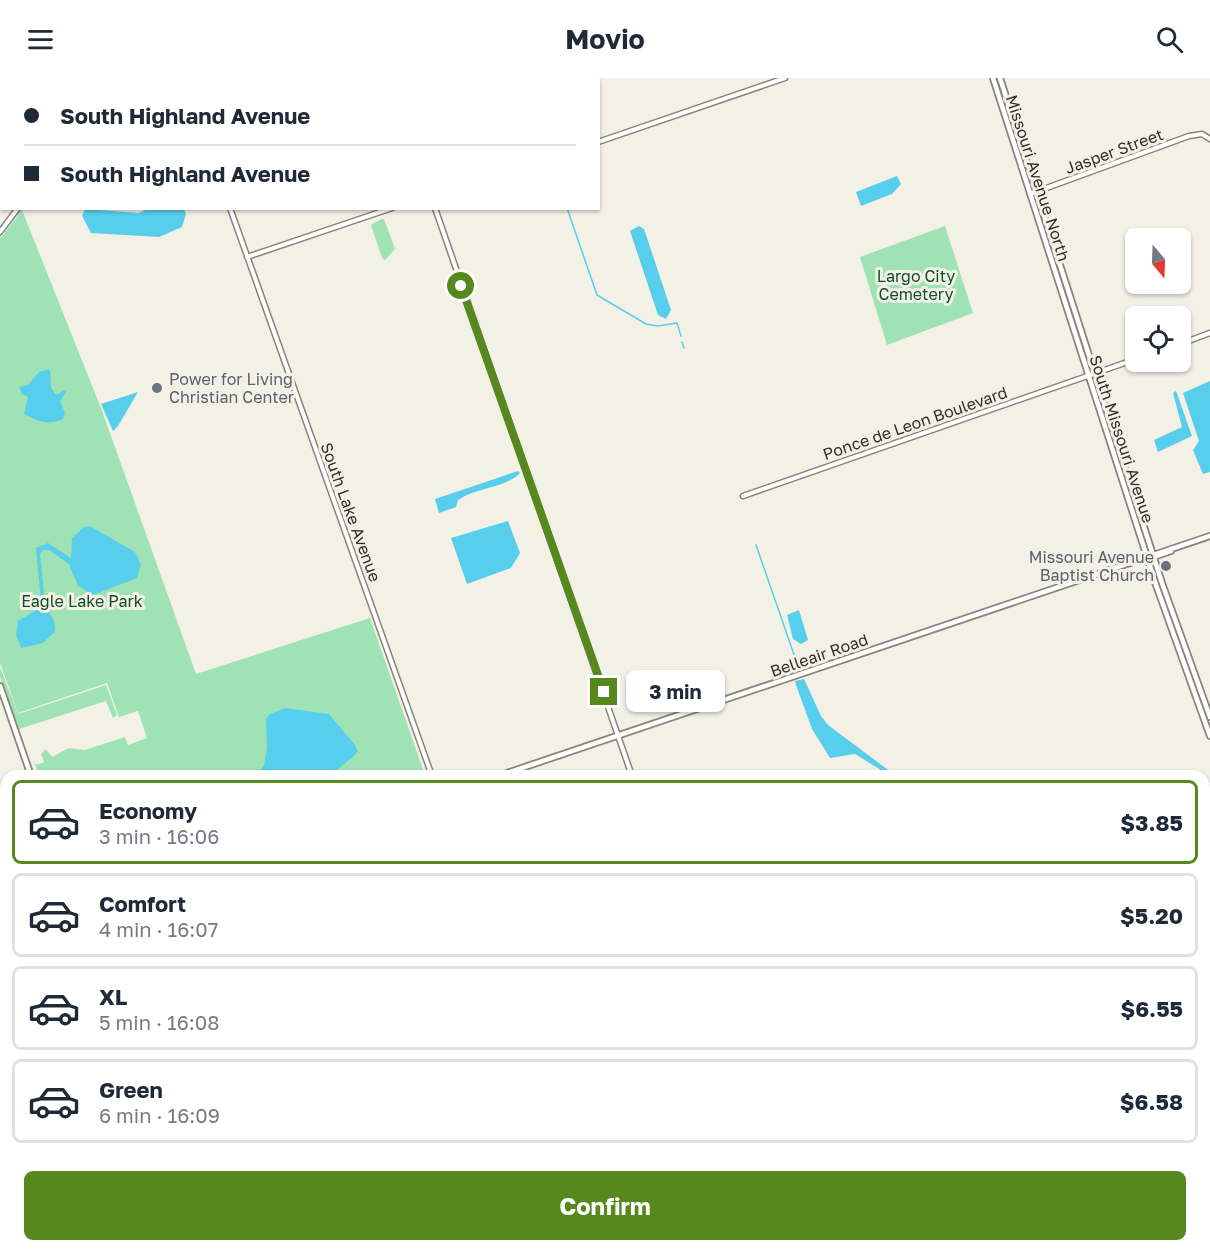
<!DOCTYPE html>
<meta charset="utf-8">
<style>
body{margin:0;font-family:"Golos Text",sans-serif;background:#f6f6f7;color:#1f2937;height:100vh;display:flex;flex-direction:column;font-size:22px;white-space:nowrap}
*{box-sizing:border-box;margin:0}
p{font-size:20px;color:#747a83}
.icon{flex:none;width:33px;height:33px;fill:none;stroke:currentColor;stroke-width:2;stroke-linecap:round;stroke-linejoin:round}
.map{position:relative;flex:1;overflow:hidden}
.side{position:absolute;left:0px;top:692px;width:1210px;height:482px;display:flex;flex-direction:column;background:#fff;border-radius:18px 18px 0 0;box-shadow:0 2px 4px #0004}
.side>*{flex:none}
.hud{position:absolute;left:0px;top:0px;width:600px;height:132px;box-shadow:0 2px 4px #0004;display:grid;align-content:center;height:132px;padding:0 24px;background:#fff}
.needle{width:39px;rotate:161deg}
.controls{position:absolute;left:1125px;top:150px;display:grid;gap:12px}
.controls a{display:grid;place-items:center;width:66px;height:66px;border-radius:9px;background:#fff;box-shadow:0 2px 4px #0004;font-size:30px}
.end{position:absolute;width:27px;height:27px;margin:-14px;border:8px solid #56881d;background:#fff;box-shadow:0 0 0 3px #fff}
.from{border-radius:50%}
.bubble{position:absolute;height:42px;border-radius:9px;background:#fff;box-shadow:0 2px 4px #0004;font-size:20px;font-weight:700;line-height:42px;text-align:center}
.hud b{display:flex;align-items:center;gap:21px;height:57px;font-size:22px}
.hud b+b{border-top:2px solid #e0e1e3}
.hud i{width:15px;height:15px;background:#1f2937}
ul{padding:10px 0 0;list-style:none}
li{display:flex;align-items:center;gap:18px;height:84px;margin:0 12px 9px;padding:0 12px;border:3px solid #e0e1e3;border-radius:9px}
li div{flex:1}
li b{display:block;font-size:22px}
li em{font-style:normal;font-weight:700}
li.current{border-color:#56881d}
li>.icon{width:54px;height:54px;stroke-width:1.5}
.cta{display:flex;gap:12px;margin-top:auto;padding:12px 24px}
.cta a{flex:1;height:69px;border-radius:9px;background:#56881d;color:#fff;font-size:24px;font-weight:700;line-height:69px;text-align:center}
header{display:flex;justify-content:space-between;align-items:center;height:78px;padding:0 24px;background:#fff;font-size:27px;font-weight:700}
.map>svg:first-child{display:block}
.green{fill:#9fe3b4}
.water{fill:#57cfec}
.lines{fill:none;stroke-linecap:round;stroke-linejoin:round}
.stream{stroke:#57cfec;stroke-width:1.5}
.minor-casing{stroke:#87847b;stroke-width:7}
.major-casing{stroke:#87847b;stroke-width:8}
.minor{stroke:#fff;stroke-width:4}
.major{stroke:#fff;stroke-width:4.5}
.route{stroke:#56881d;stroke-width:8}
.worship-dot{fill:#6b7280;stroke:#f3f0e6;stroke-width:2}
.labels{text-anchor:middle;stroke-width:6;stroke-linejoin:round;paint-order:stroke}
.street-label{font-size:16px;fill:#302f2b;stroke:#f3f0e6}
.park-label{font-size:16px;fill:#0f4e2b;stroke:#f3f0e6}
.worship-label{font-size:16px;fill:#5b616d;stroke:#f3f0e6;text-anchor:start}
</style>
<header><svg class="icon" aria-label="menu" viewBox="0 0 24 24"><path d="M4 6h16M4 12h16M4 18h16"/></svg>Movio<svg class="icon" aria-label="search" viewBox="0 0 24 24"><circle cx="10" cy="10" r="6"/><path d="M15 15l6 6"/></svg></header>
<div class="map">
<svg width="1210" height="1172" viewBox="0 0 1210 1172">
<rect width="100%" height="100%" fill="#f3f0e6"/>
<path class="green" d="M22 132 101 330 196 596 370 540 425 697H39L33 681 36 687 44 684 41 676 46 671 52 679 69 670 85 672 125 659 128 667 147 660 138 633 119 639 107 605 18 635 0 585V161Z
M381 141H384L395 171 385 182 382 180 371 147Z
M945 148 973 235 887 267 860 179Z
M0 589 18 636 106 607 117 637 113 640 106 623 19 651 0 599Z"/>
<path class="water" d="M897 98 901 106 892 116 861 128 856 114Z
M85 131 139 135 147 131H184L186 136 182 149 159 159 91 155 82 138Z
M639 148 644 151 671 232 666 241 658 237 630 153Z
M49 291C54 302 45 306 57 317L64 312 66 314 60 323 65 335 63 341C49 348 37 343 24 336L28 319 22 316 19 309 28 307 39 294Z
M1210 303V394L1203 396 1193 372 1199 363 1183 315Z
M1176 313 1192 358 1158 374 1154 362 1182 349 1173 315Z
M138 314 118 348 113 353 101 326Z
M518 393 520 395C506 410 477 409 458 422L456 429 439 435 435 421Z
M508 443 520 475 511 490 467 506 451 460Z
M90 448 135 474 141 487 137 500 93 517 78 508 69 486 49 472H43L40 476 45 525C48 536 56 540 55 553L43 565 21 570 16 557 18 543 38 531 41 523 36 470 48 465 71 480 72 460 84 449Z
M799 532 808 562 801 566 793 561 787 537Z
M804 601 821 638 828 647 895 697H889L855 676 830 680 812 651 796 607 795 603Z
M285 630 329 636 355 667 358 673 355 677 331 697H287L272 692 257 697 264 687 267 670 266 641 270 636Z"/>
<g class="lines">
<path class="stream" d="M259 0V2
M509 0 510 2
M567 130 597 217 646 246 658 248 677 245 681 258
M0 158 22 130
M682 264 684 270
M756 467 799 591
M998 1167 1000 1172"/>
<g class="minor-casing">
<path id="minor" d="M61 0 62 2
M184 0V2
M390 0V2
M598 64 785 0
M1030 116 1189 58 1202 56 1210 61
M230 130 432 698
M435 130 632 698
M0 154 18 130
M247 179 392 130
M1180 266 1210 255
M743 418 1136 281
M1204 1049 1210 1047
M0 1059 6 1057
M600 1167 602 1172
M801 1167 803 1172
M839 1172 853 1167"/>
</g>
<g class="major-casing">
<path id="major" d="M993 0 1156 507 1210 658
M1000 0 1162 505 1210 639
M1153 479 1171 473
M0 608 31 698
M498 698 1210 458
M0 864 6 862
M193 1167 194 1172"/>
</g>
<use href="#minor" class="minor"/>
<use href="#major" class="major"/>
</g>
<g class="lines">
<path class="route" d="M461 208 604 614"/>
</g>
<g class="worship-dot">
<circle cx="157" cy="310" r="6"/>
<circle cx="1166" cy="488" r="6"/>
</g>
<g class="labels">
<g class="street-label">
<text transform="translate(1114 73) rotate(-20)" y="6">Jasper Street</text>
<text transform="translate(1038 100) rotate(72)" y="6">Missouri Avenue North</text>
<text transform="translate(915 345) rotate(-19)" y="6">Ponce de Leon Boulevard</text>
<text transform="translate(1122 361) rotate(72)" y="6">South Missouri Avenue</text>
<text transform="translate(351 434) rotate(70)" y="6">South Lake Avenue</text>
<text transform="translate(819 577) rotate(-19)" y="6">Belleair Road</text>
</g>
<g class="park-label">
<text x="916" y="204">Largo City<tspan x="916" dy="18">Cemetery</tspan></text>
<text x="82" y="529">Eagle Lake Park</text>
</g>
<g class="worship-label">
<text x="169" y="307">Power for Living<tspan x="169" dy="18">Christian Center</tspan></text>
<text x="1154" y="485" text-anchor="end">Missouri Avenue<tspan x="1154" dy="18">Baptist Church</tspan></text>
</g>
</g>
</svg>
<div class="controls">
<a><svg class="needle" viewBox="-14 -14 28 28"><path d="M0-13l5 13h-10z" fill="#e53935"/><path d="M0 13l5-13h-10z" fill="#747a83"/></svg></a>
<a><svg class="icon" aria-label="locate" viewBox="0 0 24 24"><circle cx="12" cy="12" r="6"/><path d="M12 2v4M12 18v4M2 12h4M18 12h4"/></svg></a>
</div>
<i class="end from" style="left:461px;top:208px"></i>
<i class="end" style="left:604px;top:614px"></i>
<div class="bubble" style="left:626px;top:592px;width:99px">3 min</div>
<div class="hud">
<b><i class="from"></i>South Highland Avenue</b>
<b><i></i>South Highland Avenue</b>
</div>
<section class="side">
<ul>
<li class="current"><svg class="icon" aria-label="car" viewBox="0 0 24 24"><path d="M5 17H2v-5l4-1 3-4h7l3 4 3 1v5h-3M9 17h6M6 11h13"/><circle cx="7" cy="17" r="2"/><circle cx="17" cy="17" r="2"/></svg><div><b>Economy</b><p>3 min · 16:06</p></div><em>$3.85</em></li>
<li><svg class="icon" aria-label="car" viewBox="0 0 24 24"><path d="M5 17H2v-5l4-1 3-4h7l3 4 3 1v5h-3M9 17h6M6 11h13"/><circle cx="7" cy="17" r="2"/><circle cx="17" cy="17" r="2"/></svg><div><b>Comfort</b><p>4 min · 16:07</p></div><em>$5.20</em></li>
<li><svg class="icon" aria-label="car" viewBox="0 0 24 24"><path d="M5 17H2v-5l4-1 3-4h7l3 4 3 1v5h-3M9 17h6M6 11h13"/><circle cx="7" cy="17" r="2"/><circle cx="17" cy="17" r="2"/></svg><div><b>XL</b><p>5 min · 16:08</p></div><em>$6.55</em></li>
<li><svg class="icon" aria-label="car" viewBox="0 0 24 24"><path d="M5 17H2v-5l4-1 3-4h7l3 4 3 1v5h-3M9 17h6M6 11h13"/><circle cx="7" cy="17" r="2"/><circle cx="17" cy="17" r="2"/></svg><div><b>Green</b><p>6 min · 16:09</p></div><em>$6.58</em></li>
</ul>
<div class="cta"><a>Confirm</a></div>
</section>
</div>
